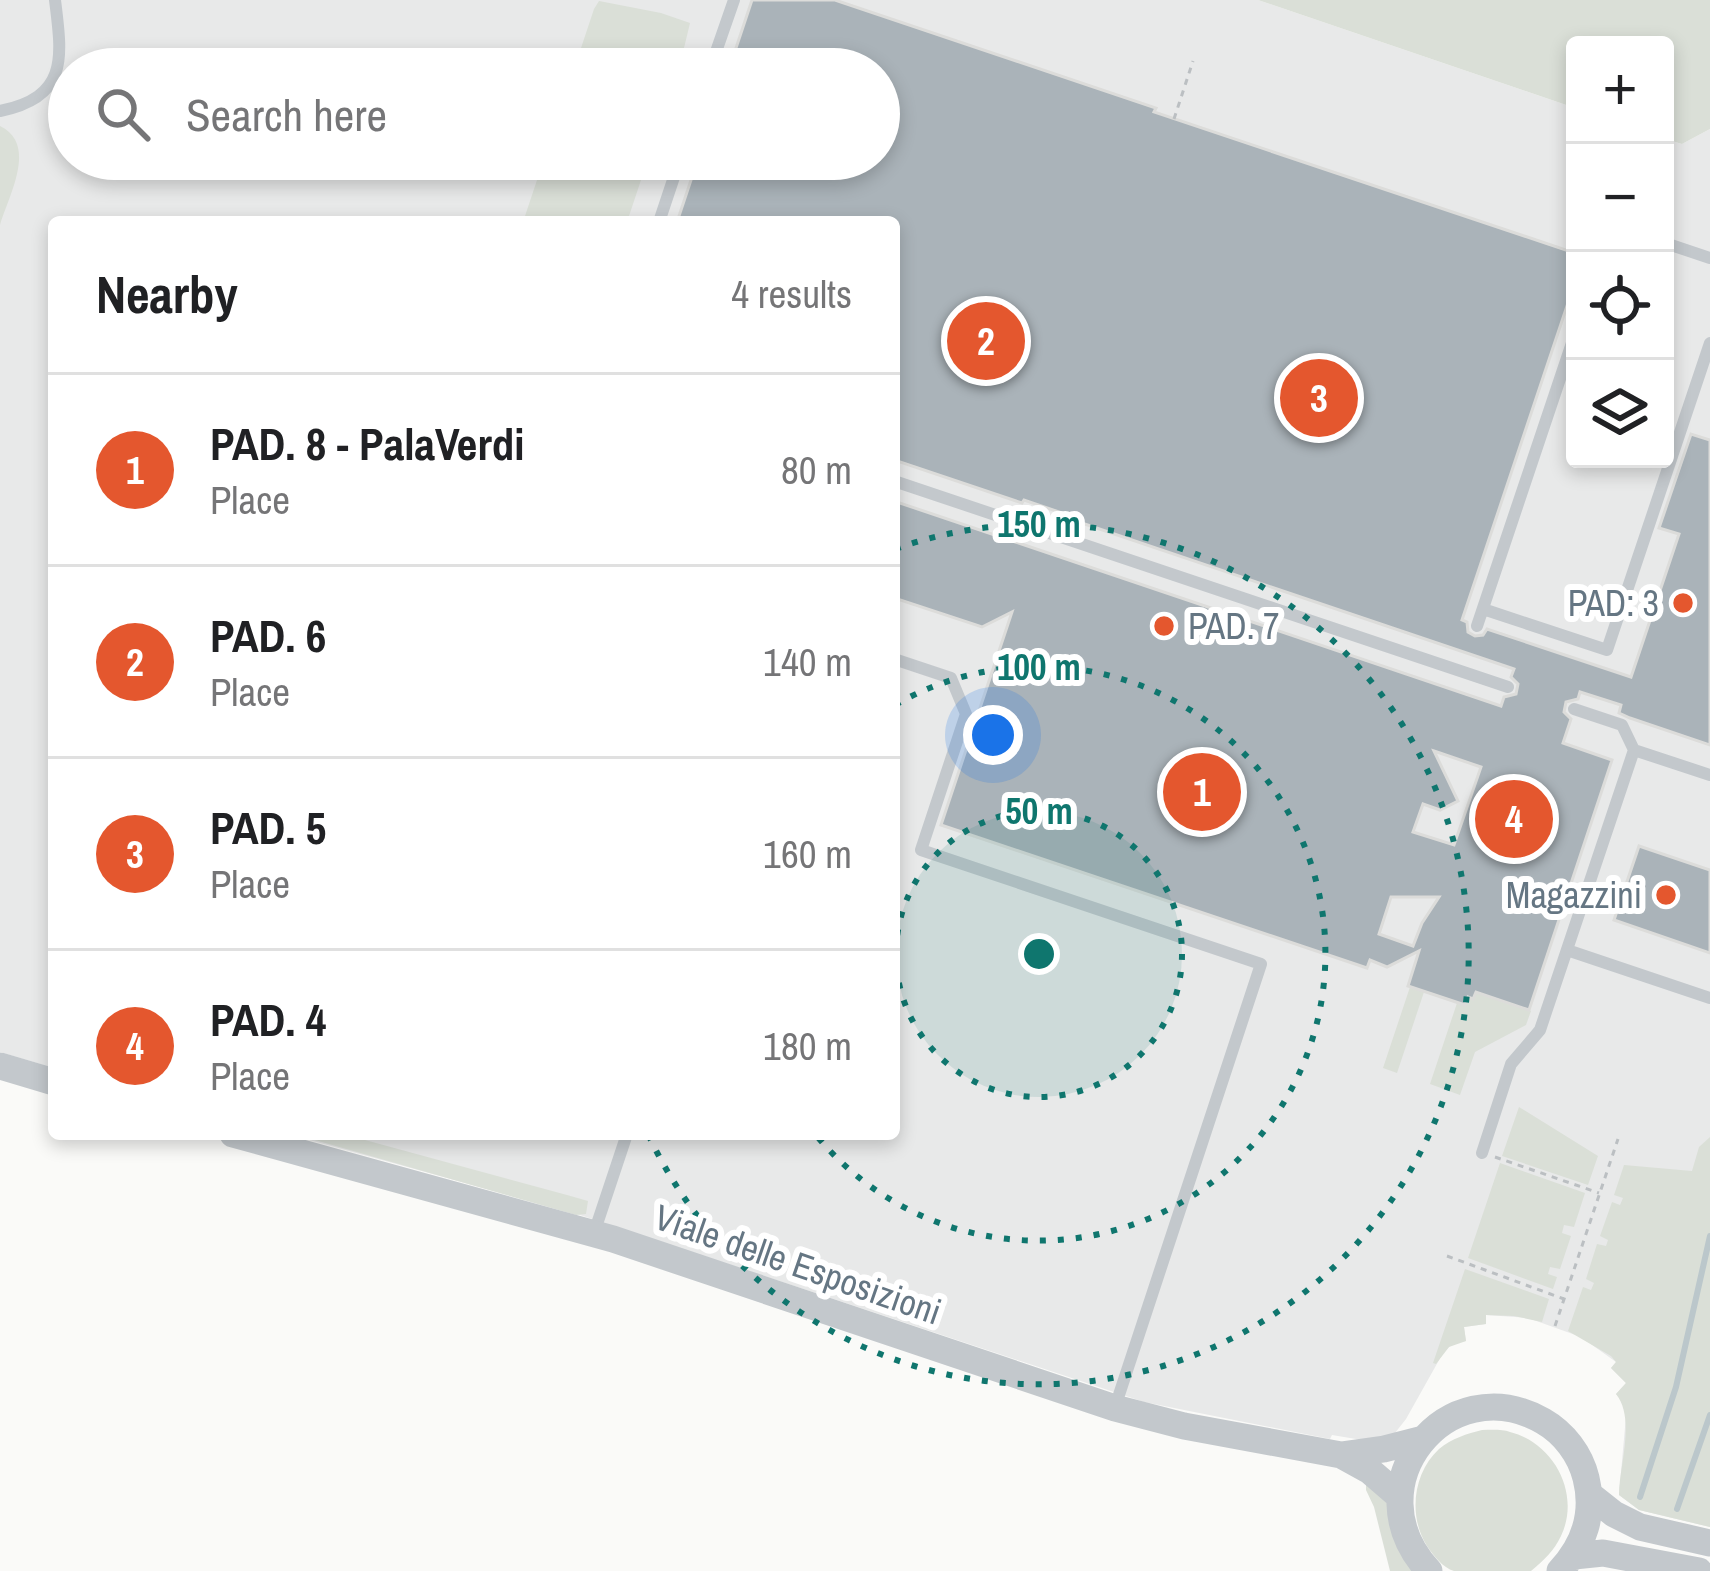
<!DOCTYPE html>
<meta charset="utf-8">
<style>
:root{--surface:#fff;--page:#f2f2f2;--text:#202124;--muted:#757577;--line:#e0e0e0;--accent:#e4572e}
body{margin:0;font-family:"Archivo Narrow",sans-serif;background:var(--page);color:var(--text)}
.controls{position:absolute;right:36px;top:36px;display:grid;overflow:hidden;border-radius:12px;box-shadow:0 6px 18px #0003}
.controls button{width:108px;height:108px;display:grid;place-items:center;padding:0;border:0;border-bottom:3px solid var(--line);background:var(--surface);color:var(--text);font:60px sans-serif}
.you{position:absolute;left:993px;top:735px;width:42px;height:42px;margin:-30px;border:9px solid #fff;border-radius:50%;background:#1a73e8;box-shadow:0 0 0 18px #1a73e833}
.badge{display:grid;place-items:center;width:78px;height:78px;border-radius:50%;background:var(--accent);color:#fff;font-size:39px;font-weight:700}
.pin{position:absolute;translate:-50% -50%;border:6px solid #fff;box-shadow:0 3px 12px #0006}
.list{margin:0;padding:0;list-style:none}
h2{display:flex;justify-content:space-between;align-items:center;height:156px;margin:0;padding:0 48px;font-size:51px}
h2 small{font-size:39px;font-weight:400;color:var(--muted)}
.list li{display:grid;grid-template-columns:78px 1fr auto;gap:36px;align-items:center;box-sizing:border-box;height:192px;padding:0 48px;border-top:3px solid var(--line)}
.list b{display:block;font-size:45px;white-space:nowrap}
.list p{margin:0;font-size:39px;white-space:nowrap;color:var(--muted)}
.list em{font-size:39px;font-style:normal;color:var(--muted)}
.icon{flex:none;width:66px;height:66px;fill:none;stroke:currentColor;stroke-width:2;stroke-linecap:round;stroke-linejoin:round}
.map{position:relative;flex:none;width:1710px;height:1571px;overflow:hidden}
.search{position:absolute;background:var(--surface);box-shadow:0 6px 18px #0003;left:48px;top:48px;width:852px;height:132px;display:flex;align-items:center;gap:30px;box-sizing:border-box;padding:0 42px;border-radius:66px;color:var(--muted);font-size:45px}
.panel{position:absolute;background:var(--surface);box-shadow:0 6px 18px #0003;left:48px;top:216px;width:852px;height:924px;border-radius:12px}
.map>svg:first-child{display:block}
.built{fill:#e8e9e9;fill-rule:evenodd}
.green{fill:#dadfd7}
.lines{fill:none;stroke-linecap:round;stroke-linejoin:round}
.stream{stroke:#bbc7cb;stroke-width:6}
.building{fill:#aab3b9;stroke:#dcdcda;stroke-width:3;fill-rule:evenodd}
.path{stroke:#bbbfc2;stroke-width:3;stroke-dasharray:6 6;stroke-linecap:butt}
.service{stroke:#c3c8cc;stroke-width:12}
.tertiary{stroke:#c3c8cc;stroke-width:27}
.ring{fill:none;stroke:#0f766e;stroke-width:6;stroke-dasharray:6 12}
.poi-dot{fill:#e4572e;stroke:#fff;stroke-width:4.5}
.labels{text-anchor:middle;stroke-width:12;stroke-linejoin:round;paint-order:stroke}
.poi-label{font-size:36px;fill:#657683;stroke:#fff;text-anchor:end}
.street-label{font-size:36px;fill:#657683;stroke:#fff}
.centre{fill:#0f766e;stroke:#fff;stroke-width:6}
.ring-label{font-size:36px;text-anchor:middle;font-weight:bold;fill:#0f766e;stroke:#fff;stroke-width:12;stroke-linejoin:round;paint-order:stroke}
</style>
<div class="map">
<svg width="1710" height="1571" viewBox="0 0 1710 1571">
<rect width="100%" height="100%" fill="#fafaf8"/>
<path class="built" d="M 0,0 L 1258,0 L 1575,108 L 1575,459 L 1665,459 L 1665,139 L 1682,144 L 1710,129 L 1710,1527 L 1639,1510 L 1619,1495 L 1626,1416 L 1623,1403 L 1616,1394 L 1626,1383 L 1611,1368 L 1616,1362 L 1581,1337 L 1528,1318 L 1486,1315 L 1486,1324 L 1464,1327 L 1466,1341 L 1452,1344 L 1443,1353 L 1406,1419 L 1395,1433 L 1374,1442 L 1332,1435 L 1330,1439 L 1144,1402 L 580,1215 L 288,1134 L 894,1134 L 894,222 L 54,222 L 54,1068 L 0,1052 ZM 69,69 L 879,69 L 879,159 L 69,159 Z"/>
<path class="green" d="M 1258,0 L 1710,0 L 1710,129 L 1682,144 L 1665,139 L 1665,45 L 1575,45 L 1575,108 Z
M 599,1 L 661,13 L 690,23 L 679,69 L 574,69 L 594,9 Z
M 0,126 C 38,144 9,195 0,225 Z
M 544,159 L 648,159 L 627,222 L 523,222 Z
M 1413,978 L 1419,980 L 1416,989 L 1424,992 L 1397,1073 L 1383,1068 Z
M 1476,991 L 1531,1011 L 1526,1025 L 1475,1052 L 1460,1095 L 1430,1084 L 1457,1003 L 1464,1005 L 1468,997 L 1473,998 Z
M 1519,1107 L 1598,1156 L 1588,1185 L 1502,1156 Z
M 294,1134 L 343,1134 L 567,1195 L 588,1201 L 586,1214 L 576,1215 Z
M 1710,1137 L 1710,1527 L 1639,1510 L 1619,1495 C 1619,1466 1636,1419 1616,1394 L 1626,1383 L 1611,1368 L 1616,1362 L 1611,1356 L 1568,1331 L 1583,1287 L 1591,1290 L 1594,1283 L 1586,1279 L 1597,1244 L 1606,1246 L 1608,1240 L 1600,1236 L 1612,1202 L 1620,1205 L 1623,1198 L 1614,1195 L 1624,1165 L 1692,1171 L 1699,1147 Z
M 1500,1163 L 1585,1193 L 1574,1227 L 1564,1225 L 1562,1233 L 1571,1236 L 1560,1269 L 1550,1267 L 1548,1274 L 1557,1277 L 1553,1289 L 1468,1258 Z
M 1465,1269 L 1549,1299 L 1542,1322 L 1514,1316 L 1486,1315 L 1486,1324 L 1464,1327 L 1466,1341 L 1449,1347 L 1436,1364 L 1433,1363 Z
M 1482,1430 C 1491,1430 1502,1429 1510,1432 C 1554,1443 1581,1494 1561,1536 C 1554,1551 1544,1560 1531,1571 C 1512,1571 1471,1571 1454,1571 C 1443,1568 1433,1555 1427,1546 C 1408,1516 1413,1473 1439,1449 C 1452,1438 1467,1434 1482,1430 Z
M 1366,1476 L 1387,1499 L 1415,1571 L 1390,1571 L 1374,1507 L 1366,1490 Z"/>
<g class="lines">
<path class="stream" d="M 1640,1497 L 1676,1387 L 1710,1236
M 1677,1509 L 1710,1415"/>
</g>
<path class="building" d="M 752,0 L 835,0 L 1156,108 L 1154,112 L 1575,253 L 1575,282 L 1462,620 L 1467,622 L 1468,632 L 1475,636 L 1483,635 L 1487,629 L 1631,677 L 1679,534 L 1659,528 L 1691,434 L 1710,440 L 1710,745 L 1630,718 L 1619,713 L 1621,705 L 1580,692 L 1578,699 L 1566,702 L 1564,712 L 1571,719 L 1563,743 L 1612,760 L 1529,1010 L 1476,992 L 1473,999 L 1468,997 L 1465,1005 L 1408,986 L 1419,951 L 1387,967 L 1370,960 L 1367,968 L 941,825 L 1012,612 L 982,627 L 894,598 L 894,501 L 1501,706 L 1504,697 L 1516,694 L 1518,684 L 1511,677 L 1514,669 L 1061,516 L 1062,513 L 1024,500 L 1022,503 L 894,460 L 894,222 L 677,222 L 698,159 L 879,159 L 879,69 L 729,69 ZM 1434,751 L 1481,767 L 1454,845 L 1413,832 L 1423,804 L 1440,810 L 1458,801 ZM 1391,897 L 1439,897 L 1422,923 L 1413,946 L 1379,934 Z
M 1639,846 L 1710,870 L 1710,953 L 1614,920 Z"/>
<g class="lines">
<path class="path" d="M 1174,119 L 1193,61
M 1495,1157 L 1599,1193
M 1447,1256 L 1564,1299
M 1555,1326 L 1618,1139"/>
<path class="service" d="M 710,69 L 734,0
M 0,111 C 69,97 62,57 55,0
M 659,222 L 680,159
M 1665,243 L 1710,258
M 894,481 L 1508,687
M 1483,609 L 1607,650 L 1710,343
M 1477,626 L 1575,334
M 894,659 L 951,678 L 966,714 L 921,850 L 1261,964 L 1115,1407
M 1574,709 L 1622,725 L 1634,750 L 1710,775
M 1567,950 L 1710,998
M 1482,1153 L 1511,1064 L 1540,1030 L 1634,750
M 594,1233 L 627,1134"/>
<path class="tertiary" d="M 0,1066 L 54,1082
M 233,1134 L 613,1239 L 1115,1408 L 1184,1426 L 1341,1455 L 1370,1471 L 1399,1496
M 1341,1455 L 1384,1449 L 1423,1439
M 1590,1495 L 1614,1514 L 1640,1527 L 1710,1543
M 1574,1556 L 1603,1553 L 1699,1571
M 1429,1571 C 1350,1486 1447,1366 1543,1421 C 1564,1433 1580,1454 1586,1478 C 1595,1513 1584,1545 1560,1571"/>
</g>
<circle cx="1039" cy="954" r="143" fill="#0f766e" fill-opacity=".12"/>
<g class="ring">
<circle cx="1039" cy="954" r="143"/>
<path d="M895 705A287 287 0 1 1 816 1135"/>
<path d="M895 549A430 430 0 1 1 649 1136"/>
</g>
<g class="poi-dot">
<circle cx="1683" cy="603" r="12"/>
<circle cx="1164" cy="626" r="12"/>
<circle cx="1666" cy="895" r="12"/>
</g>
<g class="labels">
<g class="poi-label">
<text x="1659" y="616">PAD: 3</text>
<text x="1188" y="639" text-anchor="start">PAD. 7</text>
<text x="1642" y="908">Magazzini</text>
</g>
<g class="street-label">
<text transform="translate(798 1264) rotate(19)" y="13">Viale delle Esposizioni</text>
</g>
</g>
<circle cx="1039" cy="954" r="18" class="centre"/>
<g class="ring-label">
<text x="1039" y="537">150 m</text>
<text x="1039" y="680">100 m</text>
<text x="1039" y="824">50 m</text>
</g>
</svg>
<div class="controls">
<button>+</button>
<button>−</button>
<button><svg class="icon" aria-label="locate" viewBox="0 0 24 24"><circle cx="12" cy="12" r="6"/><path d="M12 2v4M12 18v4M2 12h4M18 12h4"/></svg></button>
<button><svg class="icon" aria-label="layers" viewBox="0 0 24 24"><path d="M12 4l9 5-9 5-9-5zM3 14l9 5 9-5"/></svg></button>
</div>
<div class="you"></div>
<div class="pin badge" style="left:1202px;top:792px">1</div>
<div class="pin badge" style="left:986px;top:341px">2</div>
<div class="pin badge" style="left:1319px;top:398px">3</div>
<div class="pin badge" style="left:1514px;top:819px">4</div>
<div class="search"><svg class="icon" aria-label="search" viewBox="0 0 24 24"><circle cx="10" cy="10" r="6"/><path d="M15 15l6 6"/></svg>Search here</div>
<section class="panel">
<h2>Nearby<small>4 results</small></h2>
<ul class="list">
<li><span class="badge">1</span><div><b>PAD. 8 - PalaVerdi</b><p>Place</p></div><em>80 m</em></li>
<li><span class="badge">2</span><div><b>PAD. 6</b><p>Place</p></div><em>140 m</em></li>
<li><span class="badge">3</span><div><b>PAD. 5</b><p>Place</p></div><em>160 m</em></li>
<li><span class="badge">4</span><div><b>PAD. 4</b><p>Place</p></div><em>180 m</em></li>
</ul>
</section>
</div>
